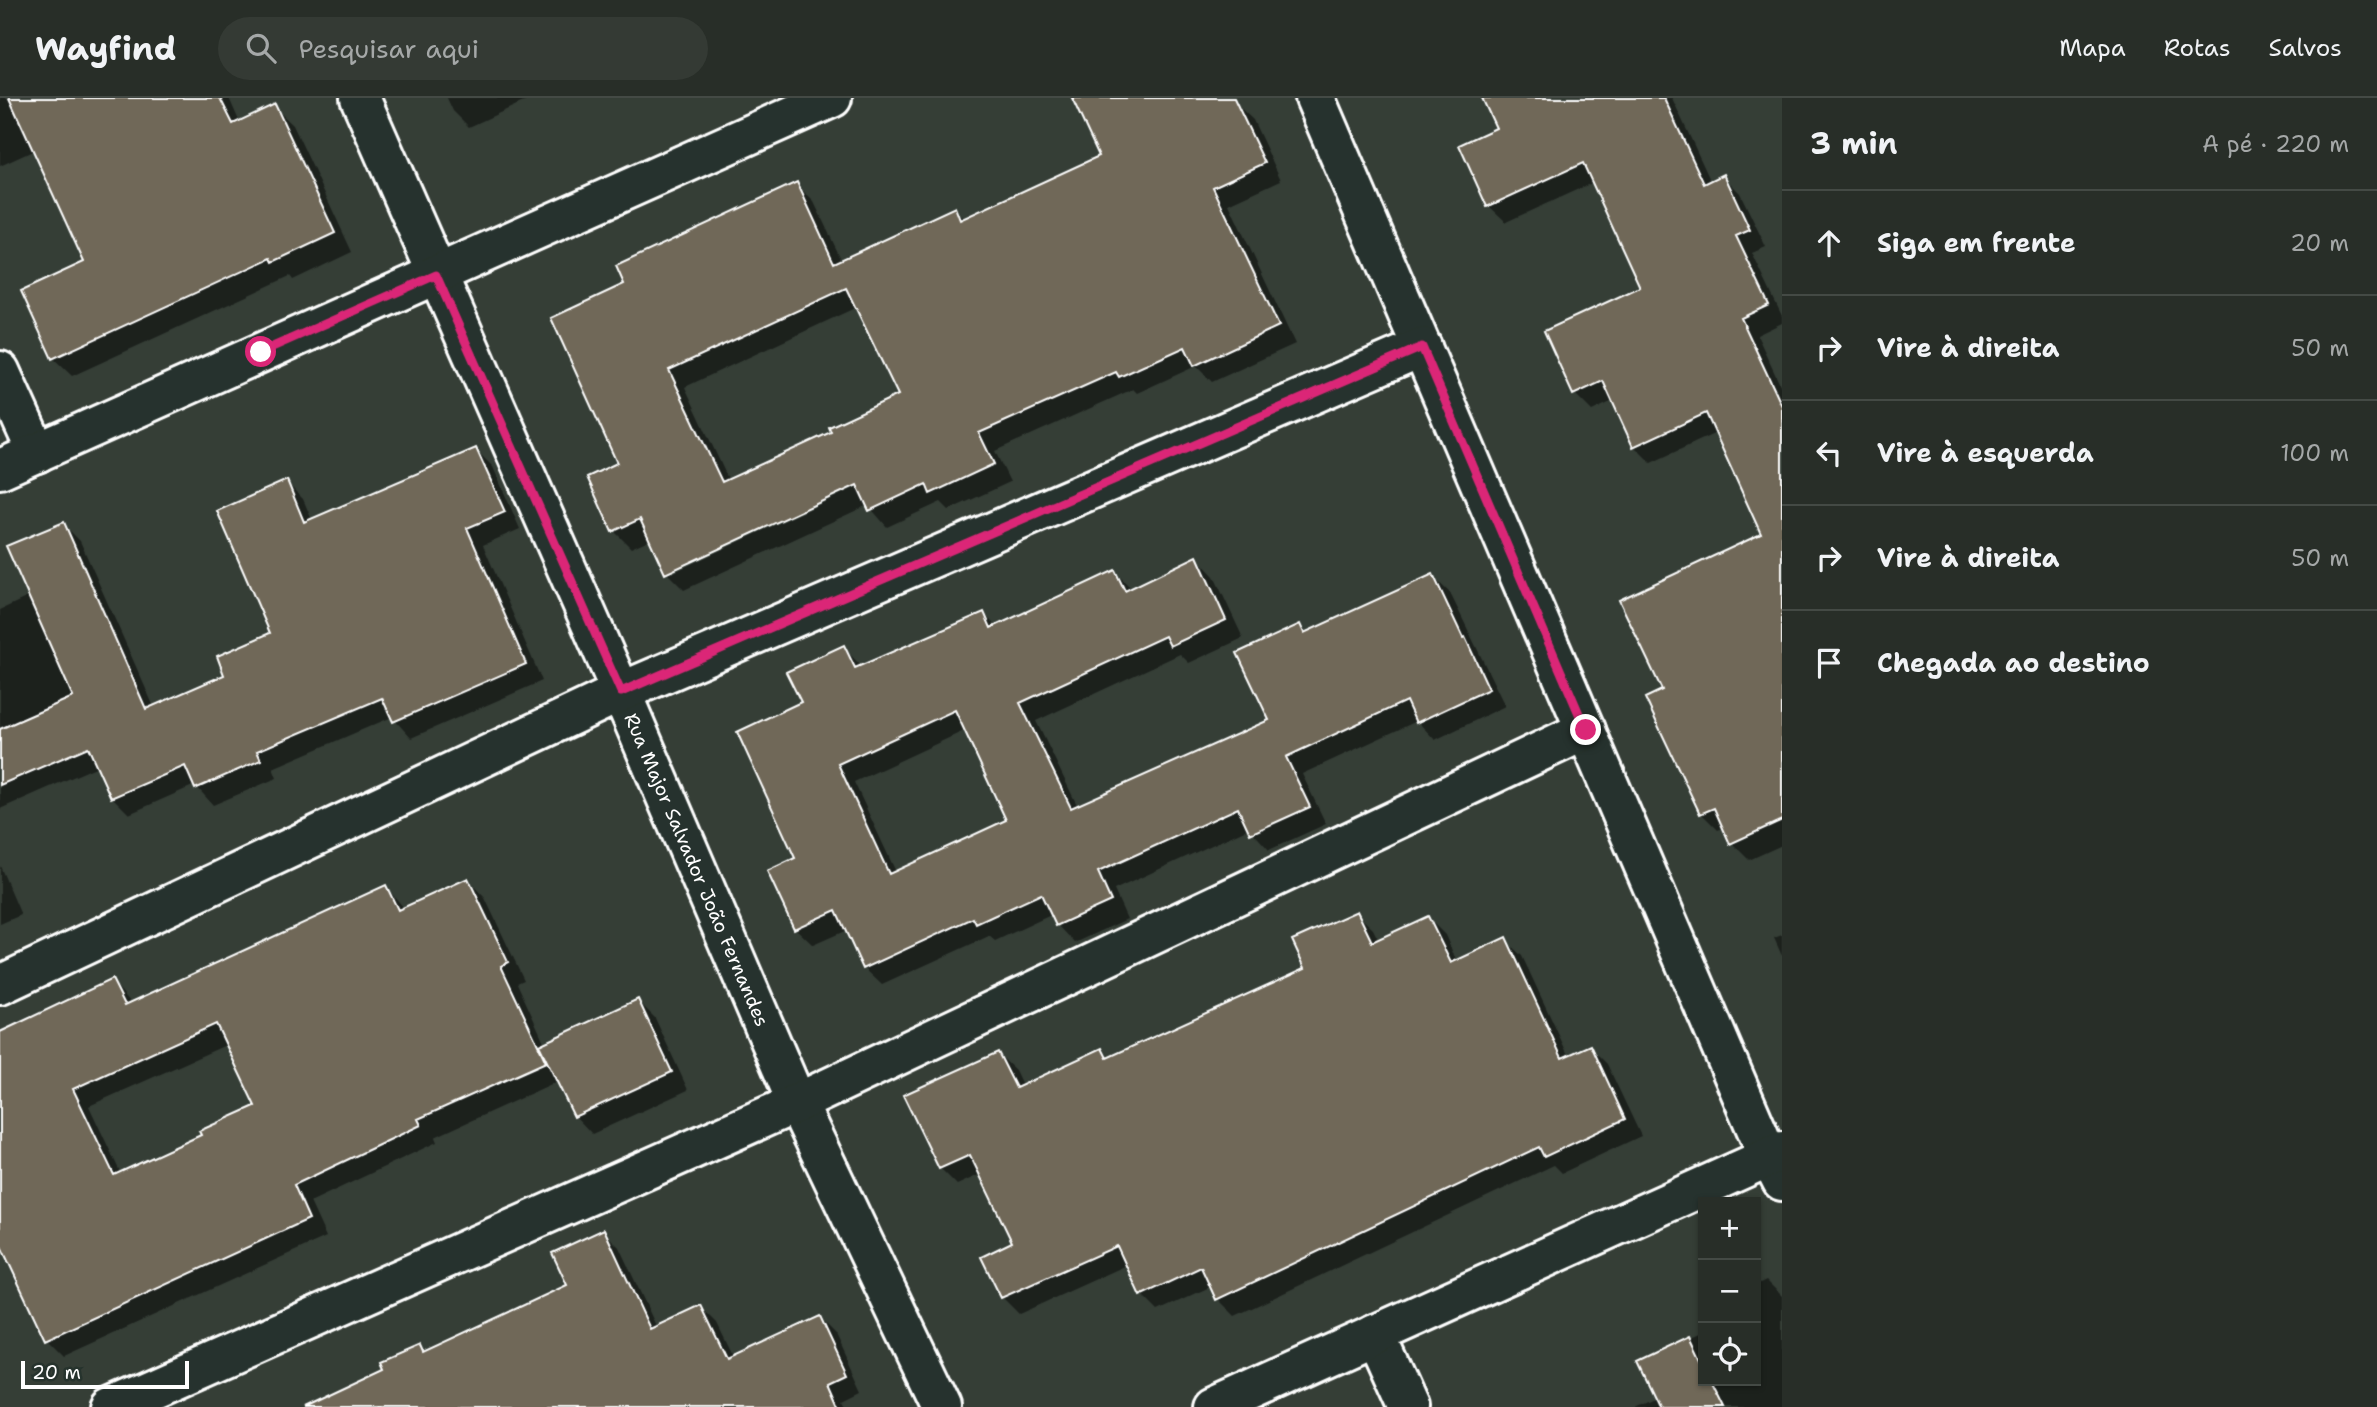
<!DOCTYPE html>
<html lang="pt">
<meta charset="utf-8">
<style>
:root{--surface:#282e28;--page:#343a34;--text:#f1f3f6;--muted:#a5a8a8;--line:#444a45}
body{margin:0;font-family:"Shantell Sans",sans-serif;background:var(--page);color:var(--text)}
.controls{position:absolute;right:21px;bottom:21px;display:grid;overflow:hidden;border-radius:0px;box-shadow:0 2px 5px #0004}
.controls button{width:63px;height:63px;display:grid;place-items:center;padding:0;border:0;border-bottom:2px solid var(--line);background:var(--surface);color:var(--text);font:35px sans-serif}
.scale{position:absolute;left:21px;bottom:18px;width:168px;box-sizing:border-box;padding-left:7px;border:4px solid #fff;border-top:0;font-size:19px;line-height:24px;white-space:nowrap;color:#fff;-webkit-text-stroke:5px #26332d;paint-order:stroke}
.stop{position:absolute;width:21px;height:21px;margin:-16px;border:5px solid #db2777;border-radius:50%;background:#fff}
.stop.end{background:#db2777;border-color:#fff;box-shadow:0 2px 7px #0008}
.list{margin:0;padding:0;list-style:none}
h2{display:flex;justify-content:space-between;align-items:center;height:91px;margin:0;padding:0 28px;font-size:30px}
h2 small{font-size:23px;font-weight:400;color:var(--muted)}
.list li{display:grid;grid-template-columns:46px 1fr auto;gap:21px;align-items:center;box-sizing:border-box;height:105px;padding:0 28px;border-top:2px solid var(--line)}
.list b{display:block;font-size:26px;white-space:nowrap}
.list em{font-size:23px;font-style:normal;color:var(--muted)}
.icon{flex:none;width:38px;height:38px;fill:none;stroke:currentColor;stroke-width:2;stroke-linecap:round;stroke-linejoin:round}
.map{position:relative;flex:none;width:1782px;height:1309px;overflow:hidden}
header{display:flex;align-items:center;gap:42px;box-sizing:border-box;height:98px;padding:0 35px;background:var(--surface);border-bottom:2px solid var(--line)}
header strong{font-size:33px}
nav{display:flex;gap:38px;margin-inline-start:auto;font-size:24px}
.search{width:490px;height:63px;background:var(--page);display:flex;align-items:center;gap:18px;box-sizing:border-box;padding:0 24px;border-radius:38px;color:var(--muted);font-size:26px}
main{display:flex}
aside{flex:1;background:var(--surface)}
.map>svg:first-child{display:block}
.shadow{fill:#0007;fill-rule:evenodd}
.building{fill:#706858;stroke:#fff;stroke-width:2;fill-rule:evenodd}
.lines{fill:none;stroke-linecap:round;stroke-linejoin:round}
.minor-casing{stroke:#fff;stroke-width:44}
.minor{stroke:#26332d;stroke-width:38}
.route{stroke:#db2777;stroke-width:9}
.labels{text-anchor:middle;stroke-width:6;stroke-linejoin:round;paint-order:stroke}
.street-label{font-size:19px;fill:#fff;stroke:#26332d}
</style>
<header>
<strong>Wayfind</strong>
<div class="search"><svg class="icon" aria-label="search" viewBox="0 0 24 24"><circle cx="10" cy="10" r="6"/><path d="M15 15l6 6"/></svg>Pesquisar aqui</div>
<nav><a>Mapa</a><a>Rotas</a><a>Salvos</a></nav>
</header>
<main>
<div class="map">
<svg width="1782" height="1309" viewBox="0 0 1782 1309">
<rect width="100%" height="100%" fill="#353e36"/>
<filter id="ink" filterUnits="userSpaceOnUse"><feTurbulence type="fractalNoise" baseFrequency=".0143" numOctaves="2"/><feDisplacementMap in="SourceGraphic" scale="14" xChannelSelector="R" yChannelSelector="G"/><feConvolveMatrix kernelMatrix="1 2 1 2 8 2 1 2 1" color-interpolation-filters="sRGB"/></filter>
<g filter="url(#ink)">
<path class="shadow" d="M 0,0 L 229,0 L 240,25 L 274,9 L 293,27 L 352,154 L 293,182 L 290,178 L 72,278 L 53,260 L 86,164 L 35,52 L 0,68 Z
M 447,0 L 532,0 L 469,29 L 453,13 Z
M 1074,0 L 1215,0 L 1235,5 L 1253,22 L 1281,82 L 1229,106 L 1295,246 L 1212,284 L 1196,268 L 1137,295 L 1133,291 L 995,353 L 1010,384 L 949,412 L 941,404 L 887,429 L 868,407 L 684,492 L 667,475 L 651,441 L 631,450 L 614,433 L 620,366 L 626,186 L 797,87 L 814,104 L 842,163 L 954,112 L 965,122 L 1101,59 ZM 857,209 L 900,298 L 834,335 L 729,383 L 685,289 ZM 864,382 L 865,385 L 672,475 L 672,471 Z
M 1484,0 L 1672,0 L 1711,84 L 1723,78 L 1740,95 L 1766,149 L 1752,155 L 1782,218 L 1782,225 L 1757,237 L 1782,291 L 1782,747 L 1749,762 L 1732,745 L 1725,729 L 1718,732 L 1701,715 L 1665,593 L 1764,437 L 1716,335 L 1651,365 L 1634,348 L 1613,303 L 1592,313 L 1575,296 L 1643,190 L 1594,84 L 1506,124 L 1489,108 L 1498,31 Z
M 476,352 L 493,369 L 520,431 L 483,447 L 542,583 L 411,640 L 392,619 L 273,670 L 277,680 L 213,707 L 195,687 L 129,716 L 112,699 L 98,668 L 0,711 L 0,512 L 30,498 L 63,426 L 80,443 L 154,609 L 227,578 L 273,536 L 286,384 L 303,401 L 312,422 Z
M 1197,460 L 1214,478 L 1243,540 L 1189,565 L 1180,556 L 1036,623 L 1078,709 L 1271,622 L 1299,528 L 1307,535 L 1432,478 L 1450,495 L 1505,608 L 1435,642 L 1417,623 L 1302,676 L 1326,726 L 1269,752 L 1249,730 L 1114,792 L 1127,821 L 1075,845 L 1058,827 L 1053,816 L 995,843 L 989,838 L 882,887 L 864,870 L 847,832 L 813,847 L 795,830 L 803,605 L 843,549 L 862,569 L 984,516 L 997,529 L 1115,474 L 1132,491 ZM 966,632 L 1008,723 L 896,774 L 854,684 Z
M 0,768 L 21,817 L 0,826 Z
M 468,782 L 485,800 L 524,882 L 517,885 L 545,946 L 638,903 L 655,920 L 688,992 L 592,1036 L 575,1018 L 558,983 L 435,1039 L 437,1044 L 310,1104 L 326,1139 L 64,1258 L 47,1241 L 0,1142 L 0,936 L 112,883 L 132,906 L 386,789 L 405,811 ZM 228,946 L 257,1009 L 203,1038 L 121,1076 L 89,1008 Z
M 1356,815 L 1373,831 L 1379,843 L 1428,820 L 1445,837 L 1457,864 L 1505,842 L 1522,858 L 1569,959 L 1590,949 L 1607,966 L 1641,1038 L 1562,1075 L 1554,1067 L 1235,1218 L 1218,1201 L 1212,1188 L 1158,1213 L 1141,1196 L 1127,1167 L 1019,1216 L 1002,1199 L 1014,1145 L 981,1076 L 957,1087 L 940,1070 L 998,956 L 1015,972 L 1023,989 L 1102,952 L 1110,961 L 1307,871 Z
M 1782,837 L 1782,858 L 1774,840 Z
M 603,1133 L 619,1149 L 657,1230 L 701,1209 L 717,1225 L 734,1260 L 820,1220 L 836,1236 L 862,1292 L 844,1301 L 848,1309 L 307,1309 L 386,1272 L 419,1249 L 425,1255 L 569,1188 Z
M 1766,1182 L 1782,1198 L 1782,1309 L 1635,1309 L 1656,1299 L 1639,1264 L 1703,1234 L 1703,1283 L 1756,1283 L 1756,1187 Z"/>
<path class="building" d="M 9,0 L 220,0 L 233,26 L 275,6 L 335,135 L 273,164 L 271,160 L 52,261 L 21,193 L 84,164 Z
M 1072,0 L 1234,0 L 1265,65 L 1213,89 L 1279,228 L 1194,268 L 1185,249 L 1119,279 L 1116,274 L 979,335 L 994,366 L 930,396 L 926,386 L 869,413 L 857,387 L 665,476 L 640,421 L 612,434 L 587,379 L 617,365 L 551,220 L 624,186 L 616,168 L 797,84 L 834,165 L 955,109 L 960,122 L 1099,58 ZM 846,190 L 898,297 L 829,329 L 831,334 L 722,384 L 669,272 Z
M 1482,0 L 1664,0 L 1704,86 L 1724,76 L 1750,132 L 1736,138 L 1769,207 L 1741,220 L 1782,308 L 1782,722 L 1730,746 L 1714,710 L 1700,716 L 1645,600 L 1662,592 L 1619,502 L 1761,436 L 1706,315 L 1633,349 L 1603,283 L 1573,297 L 1544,233 L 1640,189 L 1583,65 L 1487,109 L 1459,47 L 1496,30 Z
M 476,350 L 505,414 L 467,430 L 526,566 L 393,624 L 382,600 L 257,653 L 261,662 L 195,691 L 185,668 L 111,700 L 88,649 L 0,687 L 0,631 L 73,599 L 6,448 L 64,424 L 146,611 L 224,577 L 217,558 L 270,535 L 217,413 L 287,382 L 304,424 Z
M 1197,458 L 1226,522 L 1170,548 L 1165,538 L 1020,605 L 1071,710 L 1269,622 L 1237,555 L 1300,526 L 1304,535 L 1433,476 L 1463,540 L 1465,539 L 1489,591 L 1416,625 L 1406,603 L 1286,659 L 1310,709 L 1250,736 L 1238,710 L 1098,774 L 1111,803 L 1056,828 L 1041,796 L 976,826 L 973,820 L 863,871 L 836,812 L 794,831 L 767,773 L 795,760 L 737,634 L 801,604 L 786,574 L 844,547 L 855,570 L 984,514 L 991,530 L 1115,472 L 1125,493 ZM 955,612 L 1006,722 L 889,776 L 838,666 Z
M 468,780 L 508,864 L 501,868 L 546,964 L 418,1021 L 421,1027 L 294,1087 L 309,1121 L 45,1242 L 0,1146 L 0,934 L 112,881 L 125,907 L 386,787 L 398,812 ZM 216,926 L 255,1008 L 199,1033 L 201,1037 L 114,1077 L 73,991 Z
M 1357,813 L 1372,844 L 1428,818 L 1451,865 L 1506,839 L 1562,960 L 1591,947 L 1625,1021 L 1544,1059 L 1539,1049 L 1216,1202 L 1201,1169 L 1140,1198 L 1117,1148 L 1001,1200 L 981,1159 L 1012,1144 L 970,1057 L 939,1071 L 903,997 L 998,954 L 1016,990 L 1102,950 L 1107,960 L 1305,870 L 1292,842 Z
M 638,901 L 672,974 L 574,1019 L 539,947 Z
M 604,1131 L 650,1231 L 701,1207 L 727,1261 L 820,1218 L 847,1276 L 830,1284 L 841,1309 L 303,1309 L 384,1271 L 381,1264 L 420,1247 L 423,1254 L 567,1187 L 552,1155 Z
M 1690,1238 L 1703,1265 L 1703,1283 L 1712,1283 L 1725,1309 L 1659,1309 L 1637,1263 Z"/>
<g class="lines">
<g class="minor-casing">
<g id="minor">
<path id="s1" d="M 360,0 L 621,594 L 797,1005 L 942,1309"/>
<path d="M 1315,0 L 1762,1044 L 1782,1083"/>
<path d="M 0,273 L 37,355"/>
<path d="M 0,371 L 832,0"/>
<path d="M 0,887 L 621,594 L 1422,249"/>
<path d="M 1375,1236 L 1408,1309"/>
<path d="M 111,1309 L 797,1005 L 1586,632"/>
<path d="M 1214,1309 L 1782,1053"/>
</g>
</g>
<use href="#minor" class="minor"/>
</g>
</g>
<g class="lines" filter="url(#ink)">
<path class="route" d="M 261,254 L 436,177 L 621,594 L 1422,249 L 1586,632"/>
</g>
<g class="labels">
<g class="street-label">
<text dy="7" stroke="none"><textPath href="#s1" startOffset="842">Rua Major Salvador João Fernandes</textPath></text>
</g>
</g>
</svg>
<div class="controls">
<button>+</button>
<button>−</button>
<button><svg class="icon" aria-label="locate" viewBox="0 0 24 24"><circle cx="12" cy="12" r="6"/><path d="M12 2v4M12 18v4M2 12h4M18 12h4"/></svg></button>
</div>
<div class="scale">20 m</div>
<div class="stop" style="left:261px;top:254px"></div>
<div class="stop end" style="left:1586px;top:632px"></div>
</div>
<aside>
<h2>3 min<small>A pé · 220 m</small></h2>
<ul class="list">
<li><svg class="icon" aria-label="ahead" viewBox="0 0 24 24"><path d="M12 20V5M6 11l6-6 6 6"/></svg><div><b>Siga em frente</b></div><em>20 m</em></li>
<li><svg class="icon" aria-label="right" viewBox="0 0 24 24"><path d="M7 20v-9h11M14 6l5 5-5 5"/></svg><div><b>Vire à direita</b></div><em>50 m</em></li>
<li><svg class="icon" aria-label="left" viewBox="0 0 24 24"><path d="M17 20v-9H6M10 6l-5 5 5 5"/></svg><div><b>Vire à esquerda</b></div><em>100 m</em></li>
<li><svg class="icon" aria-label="right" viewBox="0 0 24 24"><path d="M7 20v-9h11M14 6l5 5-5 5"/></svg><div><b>Vire à direita</b></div><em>50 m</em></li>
<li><svg class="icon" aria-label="arrive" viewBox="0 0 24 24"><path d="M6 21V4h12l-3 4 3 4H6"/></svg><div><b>Chegada ao destino</b></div></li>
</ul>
</aside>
</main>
